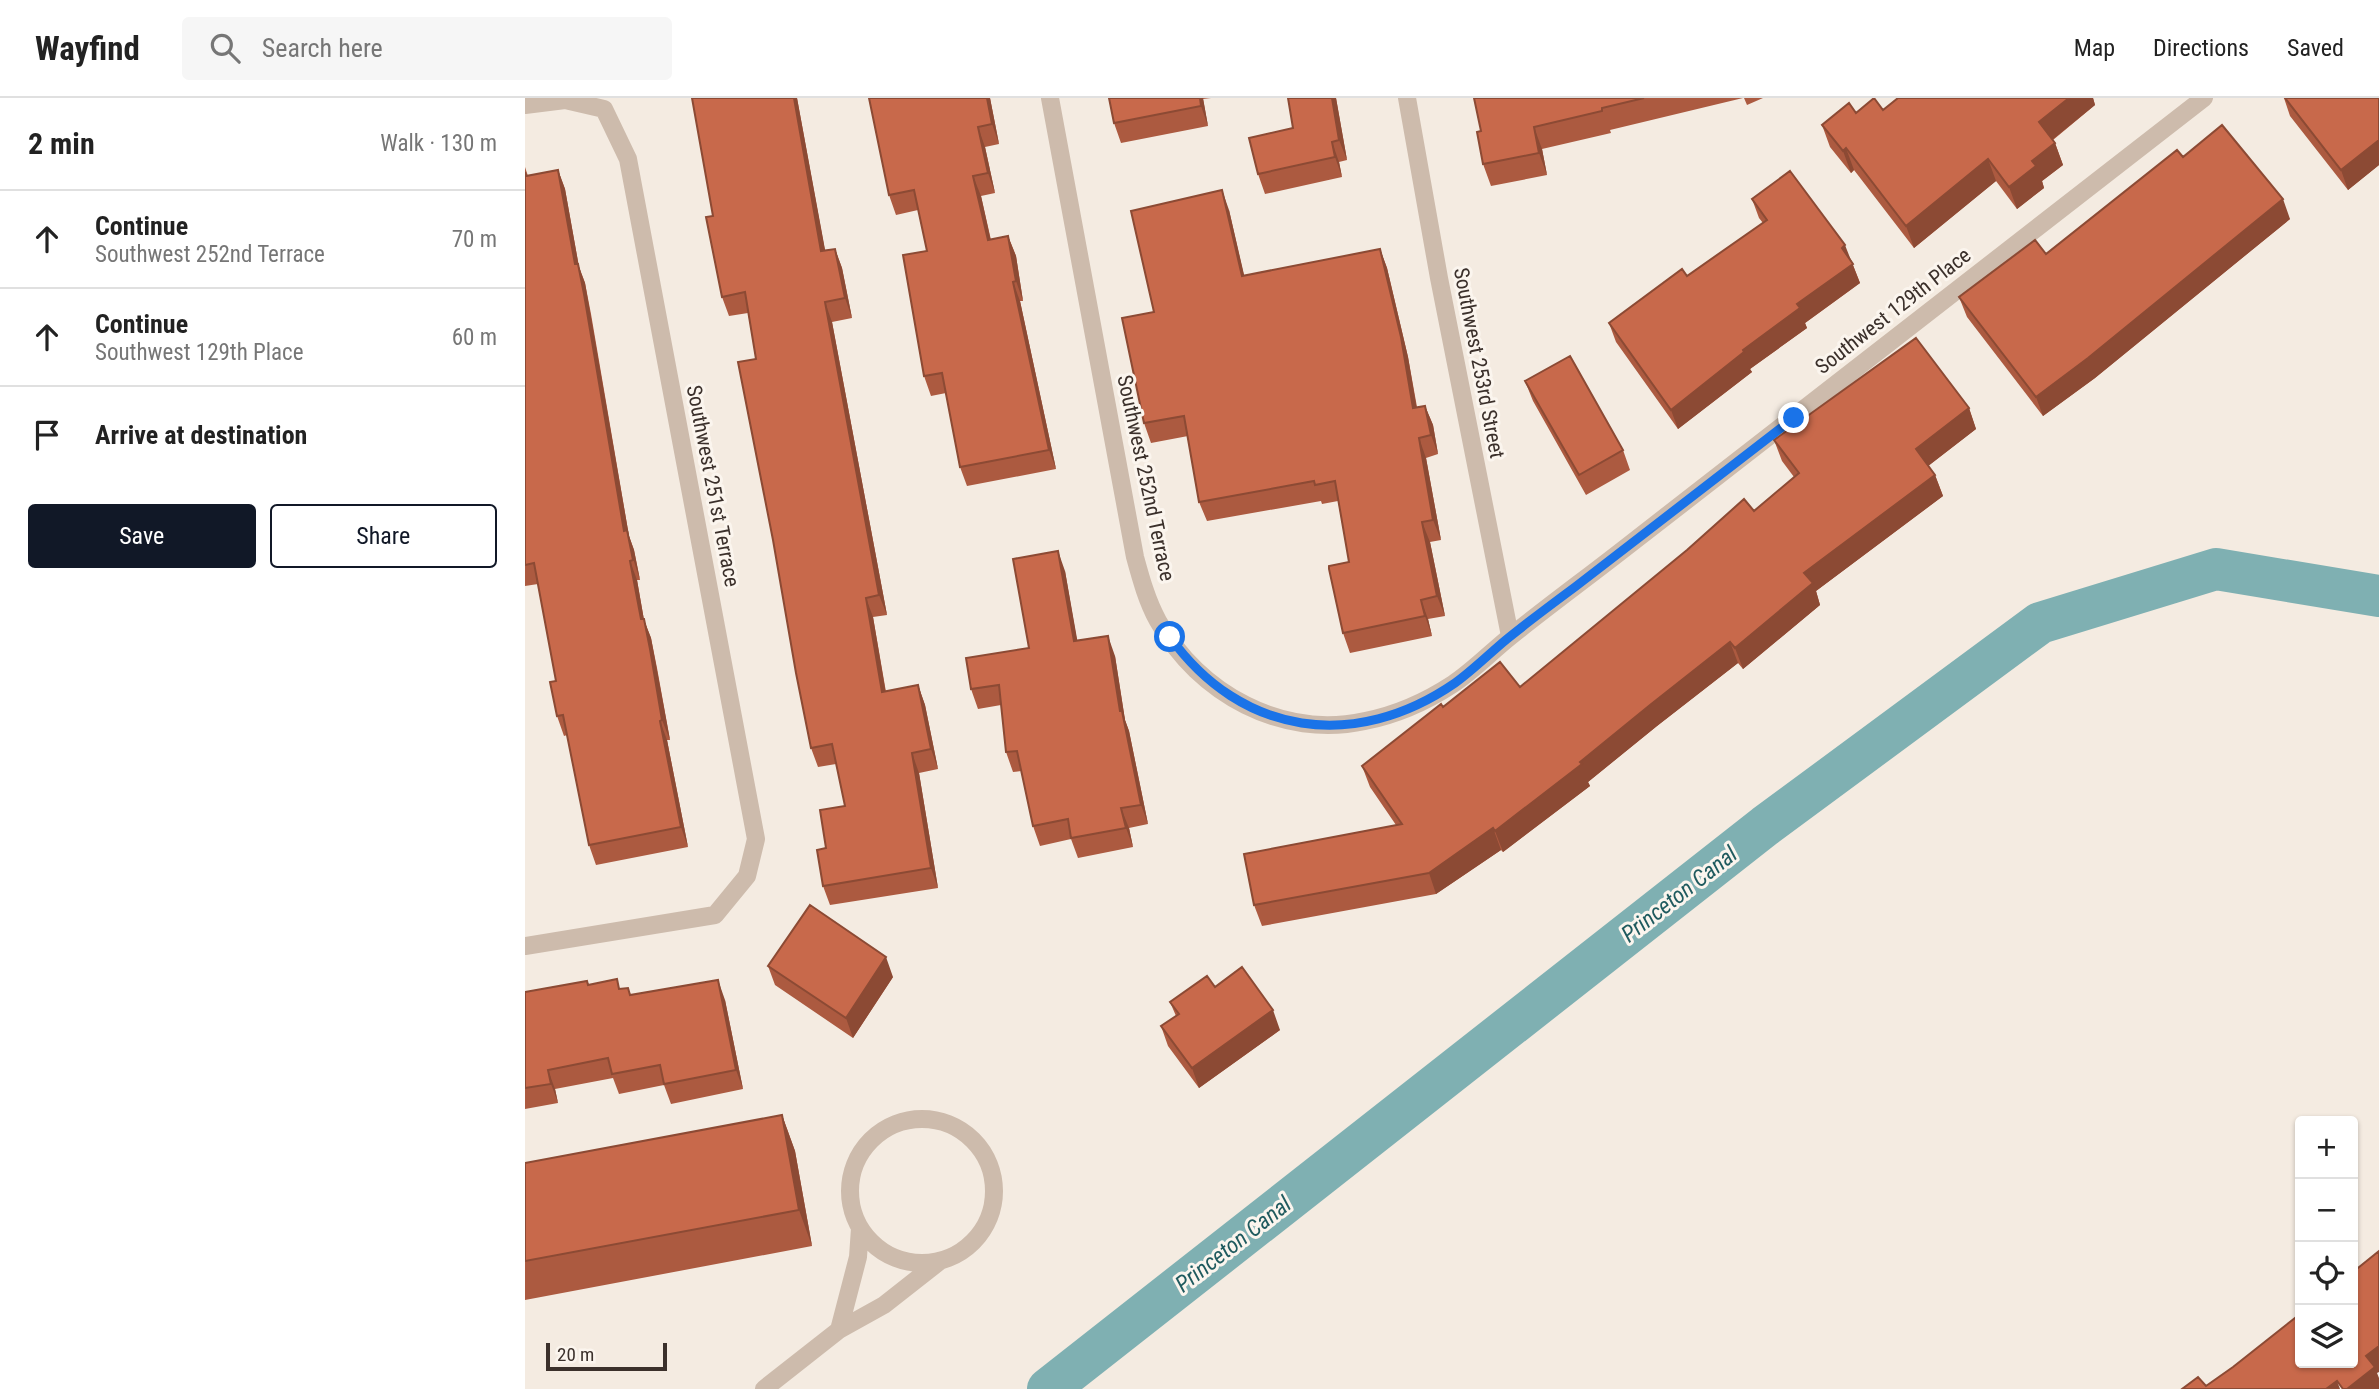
<!DOCTYPE html>
<meta charset="utf-8">
<style>
:root{--surface:#fff;--page:#f6f6f6;--text:#222;--muted:#767676;--line:#e0e0e0;--accent:#111827}
body{margin:0;font-family:"Roboto Condensed",sans-serif;background:var(--page);color:var(--text)}
.controls{position:absolute;right:21px;bottom:21px;display:grid;overflow:hidden;border-radius:7px;box-shadow:0 2px 5px #0004}
.controls button{width:63px;height:63px;display:grid;place-items:center;padding:0;border:0;border-bottom:2px solid var(--line);background:var(--surface);color:var(--text);font:35px sans-serif}
.scale{position:absolute;left:21px;bottom:18px;width:121px;box-sizing:border-box;padding-left:7px;border:4px solid #3b302b;border-top:0;font-size:19px;line-height:24px;white-space:nowrap;color:#3b302b;-webkit-text-stroke:5px #fbf5ee;paint-order:stroke}
.stop{position:absolute;width:21px;height:21px;margin:-16px;border:5px solid #1a73e8;border-radius:50%;background:#fff}
.stop.end{background:#1a73e8;border-color:#fff;box-shadow:0 2px 7px #0008}
.list{margin:0;padding:0;list-style:none}
h2{display:flex;justify-content:space-between;align-items:center;height:91px;margin:0;padding:0 28px;font-size:30px}
h2 small{font-size:23px;font-weight:400;color:var(--muted)}
.list li{display:grid;grid-template-columns:46px 1fr auto;gap:21px;align-items:center;box-sizing:border-box;height:98px;padding:0 28px;border-top:2px solid var(--line)}
.list b{display:block;font-size:26px;white-space:nowrap}
.list p{margin:0;font-size:23px;white-space:nowrap;color:var(--muted)}
.list em{font-size:23px;font-style:normal;color:var(--muted)}
.actions{display:flex;gap:14px;padding:21px 28px}
.actions a{flex:1;padding:16px 0;border:2px solid var(--accent);border-radius:7px;text-align:center;font-size:24px;color:var(--accent)}
.actions .main{background:var(--accent);color:#fff}
.icon{flex:none;width:38px;height:38px;fill:none;stroke:currentColor;stroke-width:2;stroke-linecap:round;stroke-linejoin:round}
.map{position:relative;flex:none;width:1854px;height:1291px;overflow:hidden}
header{display:flex;align-items:center;gap:42px;box-sizing:border-box;height:98px;padding:0 35px;background:var(--surface);border-bottom:2px solid var(--line)}
header strong{font-size:33px}
nav{display:flex;gap:38px;margin-inline-start:auto;font-size:24px}
.search{width:490px;height:63px;background:var(--page);display:flex;align-items:center;gap:18px;box-sizing:border-box;padding:0 24px;border-radius:7px;color:var(--muted);font-size:26px}
main{display:flex}
aside{flex:1;background:var(--surface)}
.map>svg:first-child{display:block}
.lines{fill:none;stroke-linecap:round;stroke-linejoin:round}
.canal{stroke:#7fb0b2;stroke-width:42}
.minor{stroke:#cdbbac;stroke-width:18}
.wall{fill:#ac5a40}
.shaded-wall{fill:#8c4a34}
.building{fill:#c8694b;stroke:#8c4a34;stroke-width:2}
.route{stroke:#1a73e8;stroke-width:9}
.labels{text-anchor:middle;stroke-width:6;stroke-linejoin:round;paint-order:stroke}
.street-label{font-size:21px;fill:#3b302b;stroke:#fbf5ee}
.water-label{font-size:23px;font-style:italic;fill:#1f5a5e;stroke:#fbf5ee}
</style>
<header>
<strong>Wayfind</strong>
<div class="search"><svg class="icon" aria-label="search" viewBox="0 0 24 24"><circle cx="10" cy="10" r="6"/><path d="M15 15l6 6"/></svg>Search here</div>
<nav><a>Map</a><a>Directions</a><a>Saved</a></nav>
</header>
<main>
<aside>
<h2>2 min<small>Walk · 130 m</small></h2>
<ul class="list">
<li><svg class="icon" aria-label="ahead" viewBox="0 0 24 24"><path d="M12 20V5M6 11l6-6 6 6"/></svg><div><b>Continue</b><p>Southwest 252nd Terrace</p></div><em>70 m</em></li>
<li><svg class="icon" aria-label="ahead" viewBox="0 0 24 24"><path d="M12 20V5M6 11l6-6 6 6"/></svg><div><b>Continue</b><p>Southwest 129th Place</p></div><em>60 m</em></li>
<li><svg class="icon" aria-label="arrive" viewBox="0 0 24 24"><path d="M6 21V4h12l-3 4 3 4H6"/></svg><div><b>Arrive at destination</b></div></li>
</ul>
<div class="actions"><a class="main">Save</a><a>Share</a></div>
</aside>
<div class="map">
<svg width="1854" height="1291" viewBox="0 0 1854 1291">
<rect width="100%" height="100%" fill="#f4ebe1"/>
<g class="lines">
<path class="canal" d="M 523,1291 L 1240,728 L 1515,525 L 1691,471 L 1854,498"/>
<path class="minor" d="M 525,0 L 610,459 C 616,481 622,503 633,523 C 674,596 757,641 840,623 C 871,617 902,603 928,586 C 949,572 967,553 986,538 C 1022,509 1059,482 1095,454 C 1290,304 1483,151 1679,0
M 882,0 L 914,180 L 985,538
M 0,7 L 40,2 L 79,11 L 103,61 L 231,741 L 222,778 L 190,817 L 0,848
M325 1093a72 72 0 1 1 144 0a72 72 0 1 1-144 0Z
M 314,1232 L 333,1159 L 335,1130
M 239,1291 L 314,1232 L 359,1207 L 415,1163"/>
</g>
<path class="wall" d="M 167,0 L 272,0 L 300,153 L 310,151 L 317,170 L 327,220 L 307,224 L 362,517 L 348,519 L 361,594 L 393,587 L 400,607 L 413,671 L 394,675 L 413,790 L 305,807 L 298,788 L 301,750 L 320,708 L 311,666 L 293,669 L 286,650 L 231,261 L 223,215 L 204,218 L 197,199 L 188,118 Z
M 344,0 L 465,0 L 474,46 L 460,49 L 470,95 L 456,98 L 466,142 L 483,138 L 491,158 L 498,203 L 495,203 L 531,371 L 442,388 L 435,369 L 421,295 L 406,298 L 399,278 L 402,153 L 393,112 L 371,117 L 364,97 Z
M 584,0 L 686,0 L 678,1 L 683,28 L 596,45 L 589,25 Z
M 763,0 L 811,0 L 822,62 L 814,64 L 817,79 L 740,96 L 733,76 L 768,30 Z
M 949,0 L 1218,0 L 1085,32 L 1086,35 L 1017,51 L 1022,77 L 966,88 L 958,66 L 956,33 Z
M 1219,0 L 1238,0 L 1222,7 Z
M 1373,0 L 1568,0 L 1570,7 L 1528,42 L 1530,45 L 1538,67 L 1517,83 L 1519,90 L 1492,111 L 1471,83 L 1389,150 L 1329,72 L 1326,75 L 1305,49 L 1297,27 L 1331,15 L 1358,12 Z
M 1759,0 L 1854,0 L 1854,67 L 1823,92 L 1765,18 Z
M 1658,59 L 1765,121 L 1570,280 L 1518,318 L 1442,219 L 1434,199 L 1521,156 Z
M 0,69 L 3,78 L 33,72 L 40,91 L 54,169 L 60,185 L 66,216 L 104,438 L 109,452 L 115,482 L 112,482 L 119,522 L 126,540 L 132,570 L 145,642 L 142,642 L 163,749 L 71,767 L 64,747 L 42,637 L 39,638 L 32,618 L 31,583 L 13,486 L 0,488 Z
M 1227,101 L 1326,162 L 1335,185 L 1280,225 L 1282,230 L 1225,271 L 1227,274 L 1153,331 L 1091,244 L 1084,225 L 1162,178 L 1238,125 L 1234,120 Z
M 704,112 L 719,178 L 855,151 L 862,170 L 883,259 L 892,309 L 900,308 L 908,327 L 913,356 L 901,360 L 916,442 L 905,444 L 920,518 L 903,521 L 907,538 L 825,555 L 818,535 L 824,464 L 813,403 L 797,406 L 796,403 L 682,423 L 674,404 L 663,338 L 626,345 L 619,325 L 629,214 Z
M 1000,283 L 1098,352 L 1105,372 L 1061,397 L 1008,303 Z
M 1444,310 L 1451,331 L 1403,368 L 1410,377 L 1418,398 L 1291,493 L 1295,507 L 1218,571 L 1213,565 L 1132,628 L 1063,684 L 1065,688 L 978,754 L 976,752 L 911,796 L 737,828 L 729,807 L 871,727 L 845,689 L 837,668 L 918,609 L 995,589 L 1229,413 L 1269,379 L 1257,363 L 1249,342 Z
M 540,473 L 552,543 L 590,558 L 600,622 L 604,633 L 623,726 L 604,730 L 608,749 L 553,760 L 546,741 L 515,748 L 508,728 L 496,673 L 488,674 L 481,654 L 476,607 L 453,611 L 446,591 L 504,550 Z
M 243,868 L 368,879 L 328,940 L 250,887 Z
M 62,883 L 64,887 L 95,891 L 106,897 L 200,902 L 218,991 L 146,1006 L 139,987 L 94,996 L 88,980 L 30,991 L 33,1005 L 0,1011 L 0,894 Z
M 690,889 L 755,932 L 674,990 L 643,948 L 636,928 L 651,918 L 645,904 Z
M 257,1017 L 270,1053 L 287,1148 L 0,1202 L 0,1065 Z"/>
<path class="shaded-wall" d="M 269,0 L 272,0 L 304,173 L 296,153 Z
M 462,0 L 465,0 L 474,46 L 467,26 Z
M 675,0 L 678,0 L 683,28 L 676,8 Z
M 807,0 L 811,0 L 822,62 L 814,42 Z
M 1544,0 L 1568,0 L 1570,7 L 1522,46 L 1514,24 Z
M 453,29 L 460,49 L 470,95 L 463,75 Z
M 1009,29 L 1017,51 L 1022,77 L 1014,55 Z
M 1854,42 L 1854,67 L 1823,92 L 1816,72 Z
M 807,44 L 814,64 L 817,79 L 810,59 Z
M 1530,45 L 1538,67 L 1517,83 L 1519,90 L 1492,111 L 1484,89 L 1507,63 Z
M 1321,50 L 1329,72 L 1326,75 L 1318,53 Z
M 1463,61 L 1471,83 L 1389,150 L 1381,128 Z
M 33,72 L 40,91 L 54,169 L 60,185 L 104,438 L 109,452 L 115,482 L 99,433 Z
M 448,78 L 456,98 L 470,162 L 463,142 Z
M 697,92 L 704,112 L 724,198 L 717,178 Z
M 1758,101 L 1765,121 L 1570,280 L 1518,318 L 1511,299 Z
M 483,138 L 491,158 L 498,203 L 491,183 Z
M 1320,147 L 1335,185 L 1280,225 L 1282,230 L 1225,271 L 1227,274 L 1153,331 L 1146,312 L 1272,206 L 1317,150 Z
M 310,151 L 317,170 L 327,220 L 320,200 Z
M 855,151 L 862,170 L 883,259 L 895,330 L 888,310 Z
M 488,184 L 495,203 L 531,371 L 524,352 Z
M 300,204 L 307,224 L 362,517 L 354,497 Z
M 900,308 L 908,327 L 913,356 L 906,337 Z
M 1444,310 L 1451,331 L 1398,372 L 1391,351 Z
M 894,340 L 901,360 L 916,442 L 908,422 Z
M 1410,377 L 1418,398 L 1291,493 L 1295,507 L 1218,571 L 1210,550 L 1279,475 Z
M 897,424 L 905,444 L 920,518 L 912,498 Z
M 533,453 L 540,473 L 556,563 L 549,543 Z
M 105,463 L 112,482 L 119,522 L 126,540 L 145,642 L 137,622 L 116,521 Z
M 341,500 L 348,519 L 364,614 L 357,594 Z
M 896,502 L 903,521 L 907,538 L 900,518 Z
M 583,538 L 590,558 L 600,622 L 604,633 L 623,726 L 616,707 L 595,613 Z
M 1205,544 L 1213,565 L 1132,628 L 1063,684 L 1065,688 L 978,754 L 970,733 L 1125,607 Z
M 393,587 L 400,607 L 413,671 L 406,651 Z
M 135,623 L 142,642 L 163,749 L 156,729 Z
M 387,655 L 394,675 L 413,790 L 406,770 Z
M 596,710 L 604,730 L 608,749 L 601,730 Z
M 968,730 L 976,752 L 911,796 L 904,775 Z
M 361,859 L 368,879 L 328,940 L 321,920 Z
M 193,882 L 200,902 L 218,991 L 211,972 Z
M 748,912 L 755,932 L 674,990 L 667,970 Z
M 23,972 L 30,991 L 33,1005 L 26,986 Z
M 257,1017 L 270,1053 L 287,1148 L 274,1112 Z
M 1854,1248 L 1854,1274 L 1852,1275 L 1854,1280 L 1854,1291 L 1822,1291 L 1841,1258 Z
M 1812,1283 L 1815,1291 L 1801,1291 Z"/>
<path class="building" d="M 167,0 L 269,0 L 296,153 L 310,151 L 320,200 L 300,204 L 354,497 L 341,500 L 357,594 L 393,587 L 406,651 L 387,655 L 406,770 L 298,788 L 292,752 L 301,750 L 295,712 L 320,708 L 307,646 L 286,650 L 271,575 L 248,442 L 213,264 L 231,261 L 220,194 L 197,199 L 181,119 L 188,118 Z
M 344,0 L 462,0 L 467,26 L 453,29 L 463,75 L 448,78 L 463,142 L 483,138 L 491,183 L 488,184 L 524,352 L 435,369 L 417,275 L 399,278 L 378,157 L 402,153 L 389,92 L 364,97 Z
M 584,0 L 675,0 L 676,8 L 589,25 Z
M 763,0 L 807,0 L 814,42 L 807,44 L 810,59 L 733,76 L 724,40 L 768,30 Z
M 949,0 L 1119,0 L 1077,10 L 1077,13 L 1009,29 L 1014,55 L 958,66 L 952,34 L 956,33 Z
M 1349,0 L 1358,12 L 1373,0 L 1544,0 L 1514,24 L 1530,45 L 1507,63 L 1511,68 L 1484,89 L 1463,61 L 1381,128 L 1321,50 L 1318,53 L 1297,27 L 1324,5 L 1331,15 Z
M 1760,0 L 1854,0 L 1854,42 L 1816,72 Z
M 1697,27 L 1758,101 L 1563,260 L 1511,299 L 1434,199 L 1510,142 L 1521,156 L 1652,52 L 1658,59 Z
M 33,72 L 50,166 L 53,166 L 59,196 L 99,433 L 102,432 L 108,462 L 105,463 L 116,521 L 119,521 L 125,551 L 137,622 L 135,623 L 156,729 L 64,747 L 38,617 L 32,618 L 25,584 L 31,583 L 9,465 L 0,467 L 0,74 L 1,78 Z
M 1265,73 L 1320,147 L 1317,150 L 1328,166 L 1272,206 L 1275,210 L 1218,252 L 1219,254 L 1146,312 L 1084,225 L 1157,171 L 1162,178 L 1242,122 L 1227,101 Z
M 697,92 L 717,178 L 855,151 L 876,239 L 888,310 L 900,308 L 906,337 L 894,340 L 908,422 L 897,424 L 912,498 L 896,502 L 900,518 L 818,535 L 804,471 L 804,468 L 824,464 L 810,383 L 790,387 L 789,383 L 674,404 L 659,318 L 619,325 L 597,220 L 629,214 L 606,113 Z
M 1391,240 L 1444,310 L 1391,351 L 1410,377 L 1279,475 L 1288,485 L 1210,550 L 1205,544 L 1125,607 L 1055,664 L 1057,666 L 970,733 L 968,730 L 904,775 L 729,807 L 719,756 L 877,726 L 837,668 L 916,606 L 918,609 L 975,564 L 995,589 L 1162,452 L 1219,401 L 1229,413 L 1274,375 L 1249,342 Z
M 1045,258 L 1098,352 L 1054,377 L 1000,283 Z
M 533,453 L 549,543 L 583,538 L 595,613 L 597,613 L 616,707 L 596,710 L 601,730 L 546,740 L 543,721 L 508,728 L 492,653 L 481,654 L 474,587 L 446,591 L 441,560 L 504,550 L 488,461 Z
M 285,807 L 361,859 L 321,920 L 243,868 Z
M 717,869 L 748,912 L 667,970 L 636,928 L 654,916 L 645,904 L 682,878 L 690,889 Z
M 92,881 L 94,891 L 103,890 L 105,897 L 193,882 L 211,972 L 139,986 L 135,967 L 87,976 L 83,960 L 23,972 L 26,986 L 0,990 L 0,894 L 62,883 L 63,887 Z
M 257,1017 L 274,1112 L 0,1163 L 0,1065 Z
M 1854,1153 L 1854,1248 L 1841,1258 L 1850,1269 L 1822,1291 L 1818,1291 L 1812,1283 L 1801,1291 L 1657,1291 L 1673,1279 L 1681,1288 L 1708,1269 L 1775,1216 L 1775,1265 L 1828,1265 L 1828,1174 Z"/>
<g class="lines">
<path class="route" d="M 645,539 C 716,638 830,654 930,585 C 948,572 965,555 982,541 C 1004,523 1027,506 1050,489 C 1123,433 1196,377 1269,320"/>
</g>
<g class="labels">
<g class="street-label">
<text transform="translate(1368 213) rotate(-38)" y="7">Southwest 129th Place</text>
<text transform="translate(954 265) rotate(79)" y="7">Southwest 253rd Street</text>
<text transform="translate(621 380) rotate(78)" y="7">Southwest 252nd Terrace</text>
<text transform="translate(188 388) rotate(79)" y="7">Southwest 251st Terrace</text>
</g>
<g class="water-label">
<text transform="translate(1154 796) rotate(-38)" y="8">Princeton Canal</text>
<text transform="translate(708 1146) rotate(-38)" y="8">Princeton Canal</text>
</g>
</g>
</svg>
<div class="controls">
<button>+</button>
<button>−</button>
<button><svg class="icon" aria-label="locate" viewBox="0 0 24 24"><circle cx="12" cy="12" r="6"/><path d="M12 2v4M12 18v4M2 12h4M18 12h4"/></svg></button>
<button><svg class="icon" aria-label="layers" viewBox="0 0 24 24"><path d="M12 4l9 5-9 5-9-5zM3 14l9 5 9-5"/></svg></button>
</div>
<div class="scale">20 m</div>
<div class="stop" style="left:645px;top:539px"></div>
<div class="stop end" style="left:1269px;top:320px"></div>
</div>
</main>
